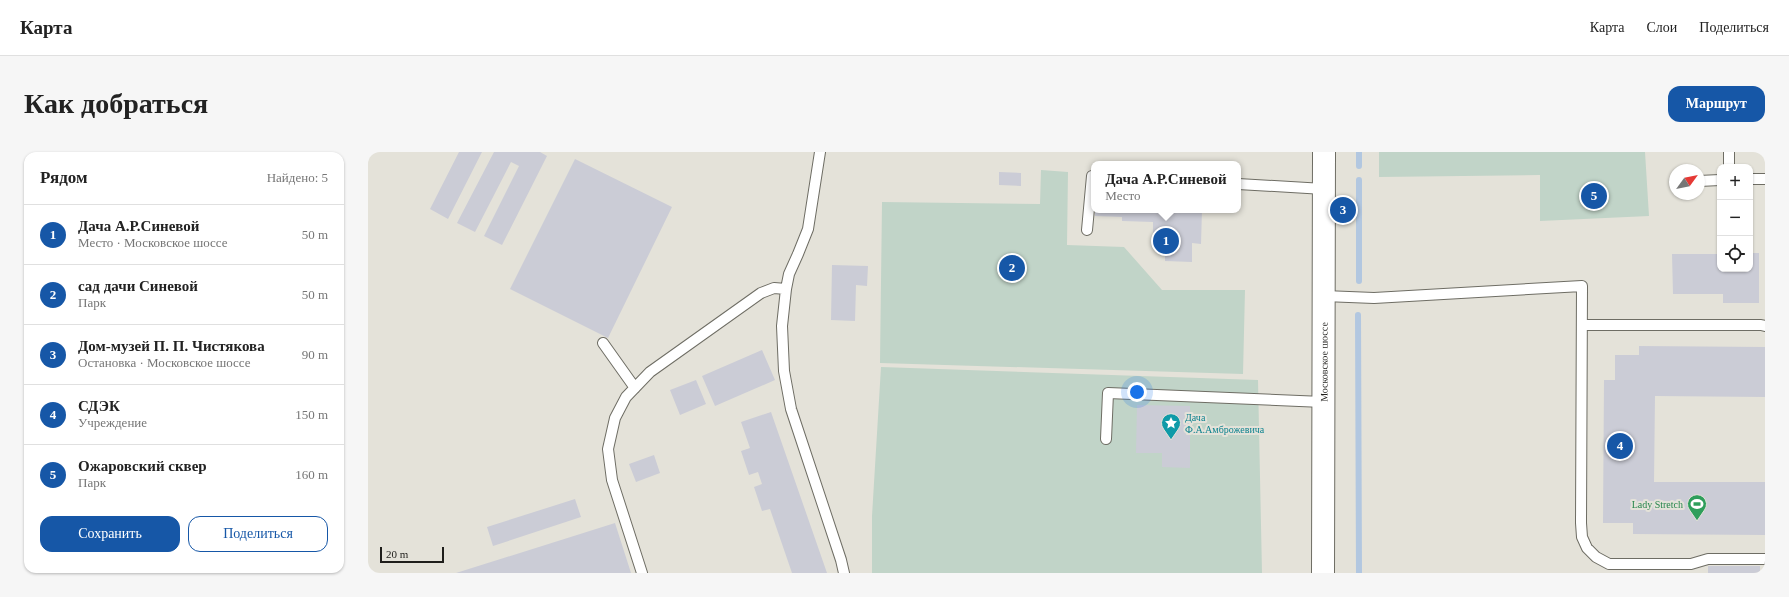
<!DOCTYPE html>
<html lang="ru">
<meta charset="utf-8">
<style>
:root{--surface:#fff;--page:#f6f6f6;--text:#222;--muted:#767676;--line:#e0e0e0;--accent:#1657a7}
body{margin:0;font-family:Georgia,serif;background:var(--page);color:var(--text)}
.controls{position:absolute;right:12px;top:12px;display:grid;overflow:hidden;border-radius:8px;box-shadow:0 1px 3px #0004}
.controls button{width:36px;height:36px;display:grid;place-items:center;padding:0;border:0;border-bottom:1px solid var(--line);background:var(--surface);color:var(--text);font:20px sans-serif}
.compass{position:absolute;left:1301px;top:12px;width:36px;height:36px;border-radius:50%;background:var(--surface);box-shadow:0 1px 3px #0004;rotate:57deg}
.scale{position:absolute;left:12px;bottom:10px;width:64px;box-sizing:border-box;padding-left:4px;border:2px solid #1f1e1b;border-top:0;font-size:11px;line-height:14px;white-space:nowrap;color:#1f1e1b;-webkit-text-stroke:3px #e4e2d9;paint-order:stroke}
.you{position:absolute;left:769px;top:240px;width:14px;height:14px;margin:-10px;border:3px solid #fff;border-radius:50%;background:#1a73e8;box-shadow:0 0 0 6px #1a73e833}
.badge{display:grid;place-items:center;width:26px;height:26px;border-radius:50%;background:var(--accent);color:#fff;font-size:13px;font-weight:700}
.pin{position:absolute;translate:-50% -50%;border:2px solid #fff;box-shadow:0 1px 4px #0006}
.popup{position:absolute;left:723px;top:9px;width:150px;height:52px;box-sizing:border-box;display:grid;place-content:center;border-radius:8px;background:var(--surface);filter:drop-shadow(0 1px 3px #0005);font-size:13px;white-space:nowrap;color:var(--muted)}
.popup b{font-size:15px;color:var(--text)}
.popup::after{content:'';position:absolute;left:50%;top:100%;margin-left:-8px;border:8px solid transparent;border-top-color:var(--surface)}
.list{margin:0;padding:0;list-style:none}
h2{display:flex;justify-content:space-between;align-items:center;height:52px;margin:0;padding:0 16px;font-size:17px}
h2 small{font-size:13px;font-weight:400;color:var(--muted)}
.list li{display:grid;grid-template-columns:26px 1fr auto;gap:12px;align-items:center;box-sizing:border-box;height:60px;padding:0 16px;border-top:1px solid var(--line)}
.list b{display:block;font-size:15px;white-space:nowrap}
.list p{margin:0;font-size:13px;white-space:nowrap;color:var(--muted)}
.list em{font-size:13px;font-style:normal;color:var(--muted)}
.actions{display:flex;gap:8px;padding:12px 16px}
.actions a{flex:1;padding:9px 0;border:1px solid var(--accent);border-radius:12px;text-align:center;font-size:14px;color:var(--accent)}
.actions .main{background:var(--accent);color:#fff}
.icon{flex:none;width:22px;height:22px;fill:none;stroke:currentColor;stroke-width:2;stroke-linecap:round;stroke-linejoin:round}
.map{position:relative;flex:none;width:1397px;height:421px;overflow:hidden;border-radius:12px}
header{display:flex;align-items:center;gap:24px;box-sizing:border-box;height:56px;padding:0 20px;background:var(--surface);border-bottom:1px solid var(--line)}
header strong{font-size:19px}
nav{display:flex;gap:22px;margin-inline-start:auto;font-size:14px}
.intro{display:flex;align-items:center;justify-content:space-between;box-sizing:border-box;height:96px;padding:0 24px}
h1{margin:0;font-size:28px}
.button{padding:10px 18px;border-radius:12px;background:var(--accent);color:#fff;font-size:14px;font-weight:700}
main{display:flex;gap:24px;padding:0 24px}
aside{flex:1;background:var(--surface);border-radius:12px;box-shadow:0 1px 3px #0004}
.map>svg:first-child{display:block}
.green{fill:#c1d4c8}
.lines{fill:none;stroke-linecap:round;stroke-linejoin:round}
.stream{stroke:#b2c7e0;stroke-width:6}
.building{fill:#cbccd6}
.service-casing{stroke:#6e6d64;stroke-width:12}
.secondary-casing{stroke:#6e6d64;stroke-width:24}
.service{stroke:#fff;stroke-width:10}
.secondary{stroke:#fff;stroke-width:22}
.labels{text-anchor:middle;stroke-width:4;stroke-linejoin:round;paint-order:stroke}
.street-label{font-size:10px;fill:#1f1e1b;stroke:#e4e2d9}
.culture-label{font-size:10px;fill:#0d838f;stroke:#e4e2d9;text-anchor:start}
.leisure-label{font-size:10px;fill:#27864d;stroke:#e4e2d9;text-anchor:end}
</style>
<header>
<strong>Карта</strong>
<nav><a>Карта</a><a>Слои</a><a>Поделиться</a></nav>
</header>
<div class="intro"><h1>Как добраться</h1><a class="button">Маршрут</a></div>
<main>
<aside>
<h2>Рядом<small>Найдено: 5</small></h2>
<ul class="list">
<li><span class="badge">1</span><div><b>Дача А.Р.Синевой</b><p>Место · Московское шоссе</p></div><em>50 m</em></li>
<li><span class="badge">2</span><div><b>сад дачи Синевой</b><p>Парк</p></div><em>50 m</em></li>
<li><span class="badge">3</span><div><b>Дом-музей П. П. Чистякова</b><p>Остановка · Московское шоссе</p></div><em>90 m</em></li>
<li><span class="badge">4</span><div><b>СДЭК</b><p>Учреждение</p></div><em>150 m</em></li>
<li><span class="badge">5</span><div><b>Ожаровский сквер</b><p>Парк</p></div><em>160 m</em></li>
</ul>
<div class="actions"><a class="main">Сохранить</a><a>Поделиться</a></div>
</aside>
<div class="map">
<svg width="1397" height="421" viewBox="0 0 1397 421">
<rect width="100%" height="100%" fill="#e4e2d9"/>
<path class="green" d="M 1011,0 L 1277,0 L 1281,64 L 1172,69 L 1172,23 L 1011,25 Z
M 673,18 L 700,20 L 699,93 L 756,95 L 794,138 L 877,138 L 875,222 L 512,211 L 514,50 L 672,52 Z
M 513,215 L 890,228 L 894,421 L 504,421 L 504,364 Z"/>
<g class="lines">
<path class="stream" d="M 991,0 L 991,14
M 991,129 L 991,28
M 990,163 L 991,421"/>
</g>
<path class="building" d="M 91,0 L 114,0 L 80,67 L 62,57 Z
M 126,0 L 172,0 L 179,4 L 134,93 L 116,84 L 151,14 L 143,10 L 107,80 L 89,71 Z
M 207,7 L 304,55 L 240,186 L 142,137 Z
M 631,20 L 653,21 L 653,34 L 631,33 Z
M 727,58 L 834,58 L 833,92 L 824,91 L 824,110 L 797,109 L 797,91 L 785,90 L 785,70 L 754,69 L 754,65 L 727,64 Z
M 1382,101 L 1391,101 L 1391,151 L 1355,151 L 1355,142 L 1305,142 L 1304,102 L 1352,102 L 1352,117 L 1382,117 Z
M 464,113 L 500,114 L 499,134 L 488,133 L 487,169 L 463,168 Z
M 1271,194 L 1397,195 L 1397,245 L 1287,244 L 1286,330 L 1397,330 L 1397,383 L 1265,382 L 1265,371 L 1235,371 L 1236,228 L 1247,228 L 1247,203 L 1271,203 Z
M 394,198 L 407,228 L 347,254 L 334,224 Z
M 328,228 L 338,252 L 312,263 L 302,238 Z
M 769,253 L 822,254 L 822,316 L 794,315 L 794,301 L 768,301 Z
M 403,260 L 459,421 L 424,421 L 402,357 L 394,359 L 386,335 L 394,332 L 390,320 L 381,323 L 373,299 L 382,296 L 373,270 Z
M 286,303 L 292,321 L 268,330 L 261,312 Z
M 207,347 L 213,365 L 125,394 L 119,375 Z
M 247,371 L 263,421 L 88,421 Z
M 1340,414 L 1392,414 L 1392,421 L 1340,421 Z"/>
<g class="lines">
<g class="service-casing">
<path id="service" d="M 452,0 L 440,77 L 430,102 L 421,122 L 418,137 L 414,174 L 416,219 L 423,257 L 473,408 L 476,421
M 1361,0 L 1361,15
M 1382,27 L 1397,27
M 1331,29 L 1352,28
M 870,32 L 956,37
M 719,78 L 724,24 L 726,24
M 956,144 L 1006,146 L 1214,134 L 1213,371 L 1214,385 L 1219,396 L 1228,405 L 1241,412 L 1323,412 L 1340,407 L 1397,407
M 1214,173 L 1393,173 L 1397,174
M 235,191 L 267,236
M 738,287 L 740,241 L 955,250
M 274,421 L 244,328 L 240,297 L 247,266 L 258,245 L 282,220 L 393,141 L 406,136 L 418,137"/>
</g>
<g class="secondary-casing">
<g id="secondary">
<path id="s1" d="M 955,421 L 956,0"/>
</g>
</g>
<use href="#service" class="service"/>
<use href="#secondary" class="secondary"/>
</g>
<defs>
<g id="sight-pin" transform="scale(1)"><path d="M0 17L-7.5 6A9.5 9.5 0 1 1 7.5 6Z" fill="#0f9aa8" stroke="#e4e2d9"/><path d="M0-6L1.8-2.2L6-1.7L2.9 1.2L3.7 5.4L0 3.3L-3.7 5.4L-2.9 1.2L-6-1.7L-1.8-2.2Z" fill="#fff"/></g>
<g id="stadium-pin" transform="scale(1)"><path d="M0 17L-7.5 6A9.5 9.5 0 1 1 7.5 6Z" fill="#2e9e5b" stroke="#e4e2d9"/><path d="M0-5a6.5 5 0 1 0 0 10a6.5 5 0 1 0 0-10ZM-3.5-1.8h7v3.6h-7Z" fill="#fff"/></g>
</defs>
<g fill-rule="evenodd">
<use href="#sight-pin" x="803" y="271"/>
<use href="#stadium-pin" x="1329" y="352"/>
</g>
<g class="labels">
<g class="street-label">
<text dy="4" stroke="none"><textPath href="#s1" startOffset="211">Московское шоссе</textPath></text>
</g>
<g class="culture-label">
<text x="817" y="269">Дача<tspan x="817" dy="12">Ф.А.Амброжевича</tspan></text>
</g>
<g class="leisure-label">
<text x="1315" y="356">Lady Stretch</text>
</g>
</g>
</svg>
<div class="controls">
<button>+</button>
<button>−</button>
<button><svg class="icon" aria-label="locate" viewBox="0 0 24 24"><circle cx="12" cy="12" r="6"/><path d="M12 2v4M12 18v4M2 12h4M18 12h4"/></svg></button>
</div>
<svg class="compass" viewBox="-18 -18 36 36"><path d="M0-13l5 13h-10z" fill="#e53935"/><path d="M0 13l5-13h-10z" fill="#767676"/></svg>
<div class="scale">20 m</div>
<div class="you"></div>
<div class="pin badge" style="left:798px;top:89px">1</div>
<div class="popup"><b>Дача А.Р.Синевой</b>Место</div>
<div class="pin badge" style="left:644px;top:116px">2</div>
<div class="pin badge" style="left:975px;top:58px">3</div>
<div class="pin badge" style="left:1252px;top:294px">4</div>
<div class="pin badge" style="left:1226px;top:44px">5</div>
</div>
</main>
